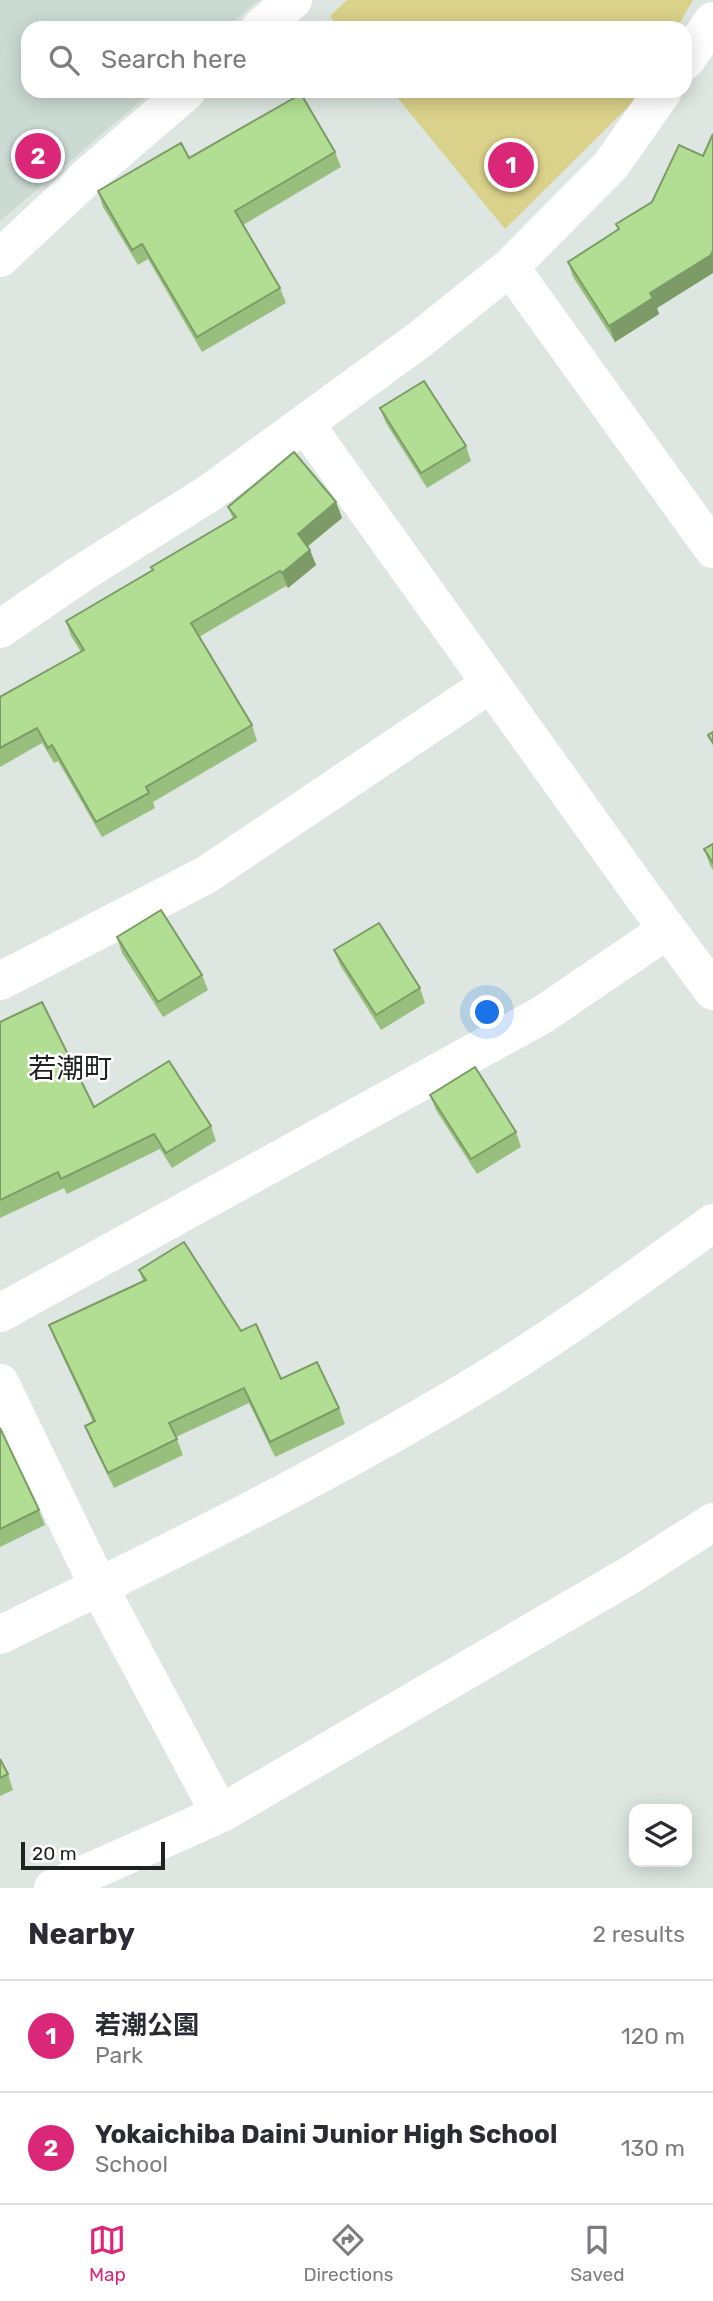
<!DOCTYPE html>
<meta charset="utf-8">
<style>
:root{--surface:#fff;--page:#f7f7f7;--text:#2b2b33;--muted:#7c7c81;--line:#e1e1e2;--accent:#db2777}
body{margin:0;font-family:Rubik,"Noto Sans JP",sans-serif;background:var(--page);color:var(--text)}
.controls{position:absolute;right:21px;bottom:21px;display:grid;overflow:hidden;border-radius:14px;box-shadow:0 4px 18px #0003}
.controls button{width:63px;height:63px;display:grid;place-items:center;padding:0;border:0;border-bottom:2px solid var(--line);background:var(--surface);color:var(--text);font:35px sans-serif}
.scale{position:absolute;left:21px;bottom:18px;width:144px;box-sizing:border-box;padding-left:7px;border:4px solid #1f2221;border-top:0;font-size:19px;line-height:24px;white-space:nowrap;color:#1f2221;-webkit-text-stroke:5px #fff;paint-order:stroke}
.you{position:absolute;left:488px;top:1013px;width:24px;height:24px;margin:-18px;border:5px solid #fff;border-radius:50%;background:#1a73e8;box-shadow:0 0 0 10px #1a73e833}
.badge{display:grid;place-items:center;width:46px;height:46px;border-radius:50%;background:var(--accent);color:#fff;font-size:23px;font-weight:700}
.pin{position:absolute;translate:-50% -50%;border:4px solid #fff;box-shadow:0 2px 7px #0006}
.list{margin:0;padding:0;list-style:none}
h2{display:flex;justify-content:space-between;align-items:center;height:91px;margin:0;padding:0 28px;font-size:30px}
h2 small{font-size:23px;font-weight:400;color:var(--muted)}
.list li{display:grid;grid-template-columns:46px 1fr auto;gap:21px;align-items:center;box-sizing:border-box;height:112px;padding:0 28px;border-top:2px solid var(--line)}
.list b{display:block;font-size:26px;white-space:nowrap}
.list p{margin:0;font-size:23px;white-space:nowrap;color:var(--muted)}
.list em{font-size:23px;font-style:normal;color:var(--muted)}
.icon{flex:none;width:38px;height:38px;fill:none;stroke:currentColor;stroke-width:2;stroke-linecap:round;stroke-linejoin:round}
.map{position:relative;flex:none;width:713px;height:1888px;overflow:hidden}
.search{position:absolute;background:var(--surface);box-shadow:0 4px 18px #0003;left:21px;right:21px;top:21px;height:77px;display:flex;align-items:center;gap:18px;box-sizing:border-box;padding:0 24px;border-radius:21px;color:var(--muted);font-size:26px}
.sheet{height:315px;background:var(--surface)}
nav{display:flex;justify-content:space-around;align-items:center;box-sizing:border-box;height:98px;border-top:2px solid var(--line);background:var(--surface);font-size:19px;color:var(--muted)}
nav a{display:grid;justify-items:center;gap:4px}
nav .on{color:var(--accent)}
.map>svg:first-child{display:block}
.built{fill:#cbdbd3}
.green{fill:#dad18a}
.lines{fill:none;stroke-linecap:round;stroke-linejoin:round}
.minor{stroke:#fff;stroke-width:38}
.wall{fill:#98bf7e}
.shaded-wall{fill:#7c9b67}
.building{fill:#b1de93;stroke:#7c9b67;stroke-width:2}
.labels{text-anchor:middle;stroke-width:5;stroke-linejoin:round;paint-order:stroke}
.quarter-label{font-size:28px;fill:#1f2221;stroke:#fff}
</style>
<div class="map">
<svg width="713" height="1888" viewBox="0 0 713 1888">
<rect width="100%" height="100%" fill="#dde6e1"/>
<path class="built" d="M 0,0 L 259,0 L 226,28 L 28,28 L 28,91 L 152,91 L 0,221 Z"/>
<path class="green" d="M 347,0 L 693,0 L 677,28 L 340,28 L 330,16 Z
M 392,91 L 640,91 L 633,102 L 505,229 Z"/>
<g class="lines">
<path class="minor" d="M 260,28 L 293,0
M 685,61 L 713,21
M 0,258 L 88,176 L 187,91
M 510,267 L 713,549
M 305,424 L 645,899 L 713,991
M 0,629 L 79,575 L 208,494 L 419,340 L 510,267 L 611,165 L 663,91
M 0,981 L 206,875 L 490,684
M 0,1313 L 542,1015 L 667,930
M 0,1383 L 99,1587 L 220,1814
M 0,1635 C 166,1554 333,1473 491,1376 C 567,1329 640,1276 713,1223
M 53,1888 L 220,1814 L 630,1575 L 713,1522"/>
</g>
<path class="wall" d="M 713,134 L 713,273 L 657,308 L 659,314 L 615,342 L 573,277 L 568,262 L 618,230 L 616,224 L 652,202 L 703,156 Z
M 335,152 L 341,167 L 243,225 L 280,288 L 286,303 L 202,352 L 148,259 L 138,265 L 103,207 L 98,191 L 189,158 Z
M 380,408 L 466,446 L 471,461 L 427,488 L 386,423 Z
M 336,502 L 342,518 L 308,546 L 316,565 L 288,588 L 286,586 L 199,637 L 252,725 L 257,741 L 153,802 L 155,808 L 102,837 L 58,761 L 54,763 L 42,743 L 0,767 L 0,697 L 81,652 L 71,636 L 66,621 L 152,570 L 233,519 L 228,507 Z
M 713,844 L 713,870 L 710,865 L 704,849 Z
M 117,937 L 202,975 L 208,990 L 163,1017 L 122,953 Z
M 334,950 L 420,988 L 425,1003 L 381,1030 L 340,965 Z
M 0,1022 L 94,1107 L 211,1126 L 216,1141 L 172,1168 L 160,1149 L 67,1194 L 64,1188 L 0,1218 Z
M 430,1095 L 516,1132 L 521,1147 L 477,1174 L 436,1110 Z
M 139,1270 L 241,1331 L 281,1379 L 339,1408 L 345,1424 L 275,1457 L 249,1403 L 176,1437 L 183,1455 L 114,1488 L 91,1441 L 85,1426 L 93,1422 L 55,1340 L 49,1325 L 143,1281 Z
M 0,1428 L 39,1510 L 45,1525 L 0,1547 Z
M 0,1759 L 8,1774 L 13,1790 L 0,1796 Z"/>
<path class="shaded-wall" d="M 713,250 L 713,273 L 657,308 L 659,314 L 615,342 L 609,326 L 650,293 Z
M 336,502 L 342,518 L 303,550 L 298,534 Z
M 310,550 L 316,565 L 288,588 L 282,573 Z"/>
<path class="building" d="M 301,94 L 335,152 L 235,211 L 280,288 L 197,337 L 142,244 L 132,250 L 98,191 L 181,143 L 189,158 Z
M 713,134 L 713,250 L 711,255 L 650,293 L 653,298 L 609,326 L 568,262 L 619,229 L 616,224 L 652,202 L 679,145 L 703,156 Z
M 424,381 L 466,446 L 421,473 L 380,408 Z
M 294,452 L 336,502 L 298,534 L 310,550 L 282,573 L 280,571 L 191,623 L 252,725 L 146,787 L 149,793 L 96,822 L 52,745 L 48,748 L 37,728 L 0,748 L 0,697 L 84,650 L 66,621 L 153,570 L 151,567 L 236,517 L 228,507 Z
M 713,732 L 713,743 L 708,735 Z
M 713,844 L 713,863 L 704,849 Z
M 161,910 L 202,975 L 158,1002 L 117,937 Z
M 379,923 L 420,988 L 376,1015 L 334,950 Z
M 42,1002 L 94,1107 L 169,1061 L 211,1126 L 166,1153 L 154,1134 L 61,1179 L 58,1172 L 0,1200 L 0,1022 Z
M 475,1067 L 516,1132 L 471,1159 L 430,1095 Z
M 184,1242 L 241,1331 L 256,1324 L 281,1379 L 317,1362 L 339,1408 L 270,1442 L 244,1388 L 169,1423 L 177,1439 L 108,1473 L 85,1426 L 95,1421 L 49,1325 L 146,1280 L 139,1270 Z
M 0,1428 L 39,1510 L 0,1529 Z
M 0,1759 L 8,1774 L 0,1778 Z"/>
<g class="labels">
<g class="quarter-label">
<text x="70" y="1078">若潮町</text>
</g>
</g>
</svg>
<div class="controls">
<button><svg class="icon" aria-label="layers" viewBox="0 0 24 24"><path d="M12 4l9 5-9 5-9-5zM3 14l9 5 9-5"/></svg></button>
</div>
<div class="scale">20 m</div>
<div class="you"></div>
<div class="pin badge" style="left:511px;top:165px">1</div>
<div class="pin badge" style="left:38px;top:156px">2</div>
<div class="search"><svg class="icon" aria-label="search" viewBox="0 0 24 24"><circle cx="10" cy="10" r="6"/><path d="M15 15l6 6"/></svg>Search here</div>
</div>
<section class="sheet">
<h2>Nearby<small>2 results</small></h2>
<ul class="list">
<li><span class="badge">1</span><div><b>若潮公園</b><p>Park</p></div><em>120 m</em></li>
<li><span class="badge">2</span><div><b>Yokaichiba Daini Junior High School</b><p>School</p></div><em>130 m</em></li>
</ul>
</section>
<nav>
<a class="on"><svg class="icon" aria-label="map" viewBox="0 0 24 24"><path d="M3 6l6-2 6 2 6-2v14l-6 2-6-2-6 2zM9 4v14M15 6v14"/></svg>Map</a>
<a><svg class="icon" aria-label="directions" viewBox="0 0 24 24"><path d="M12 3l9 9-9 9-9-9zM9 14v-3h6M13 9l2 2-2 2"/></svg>Directions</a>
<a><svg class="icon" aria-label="saved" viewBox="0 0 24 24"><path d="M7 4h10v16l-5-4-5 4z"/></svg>Saved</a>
</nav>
